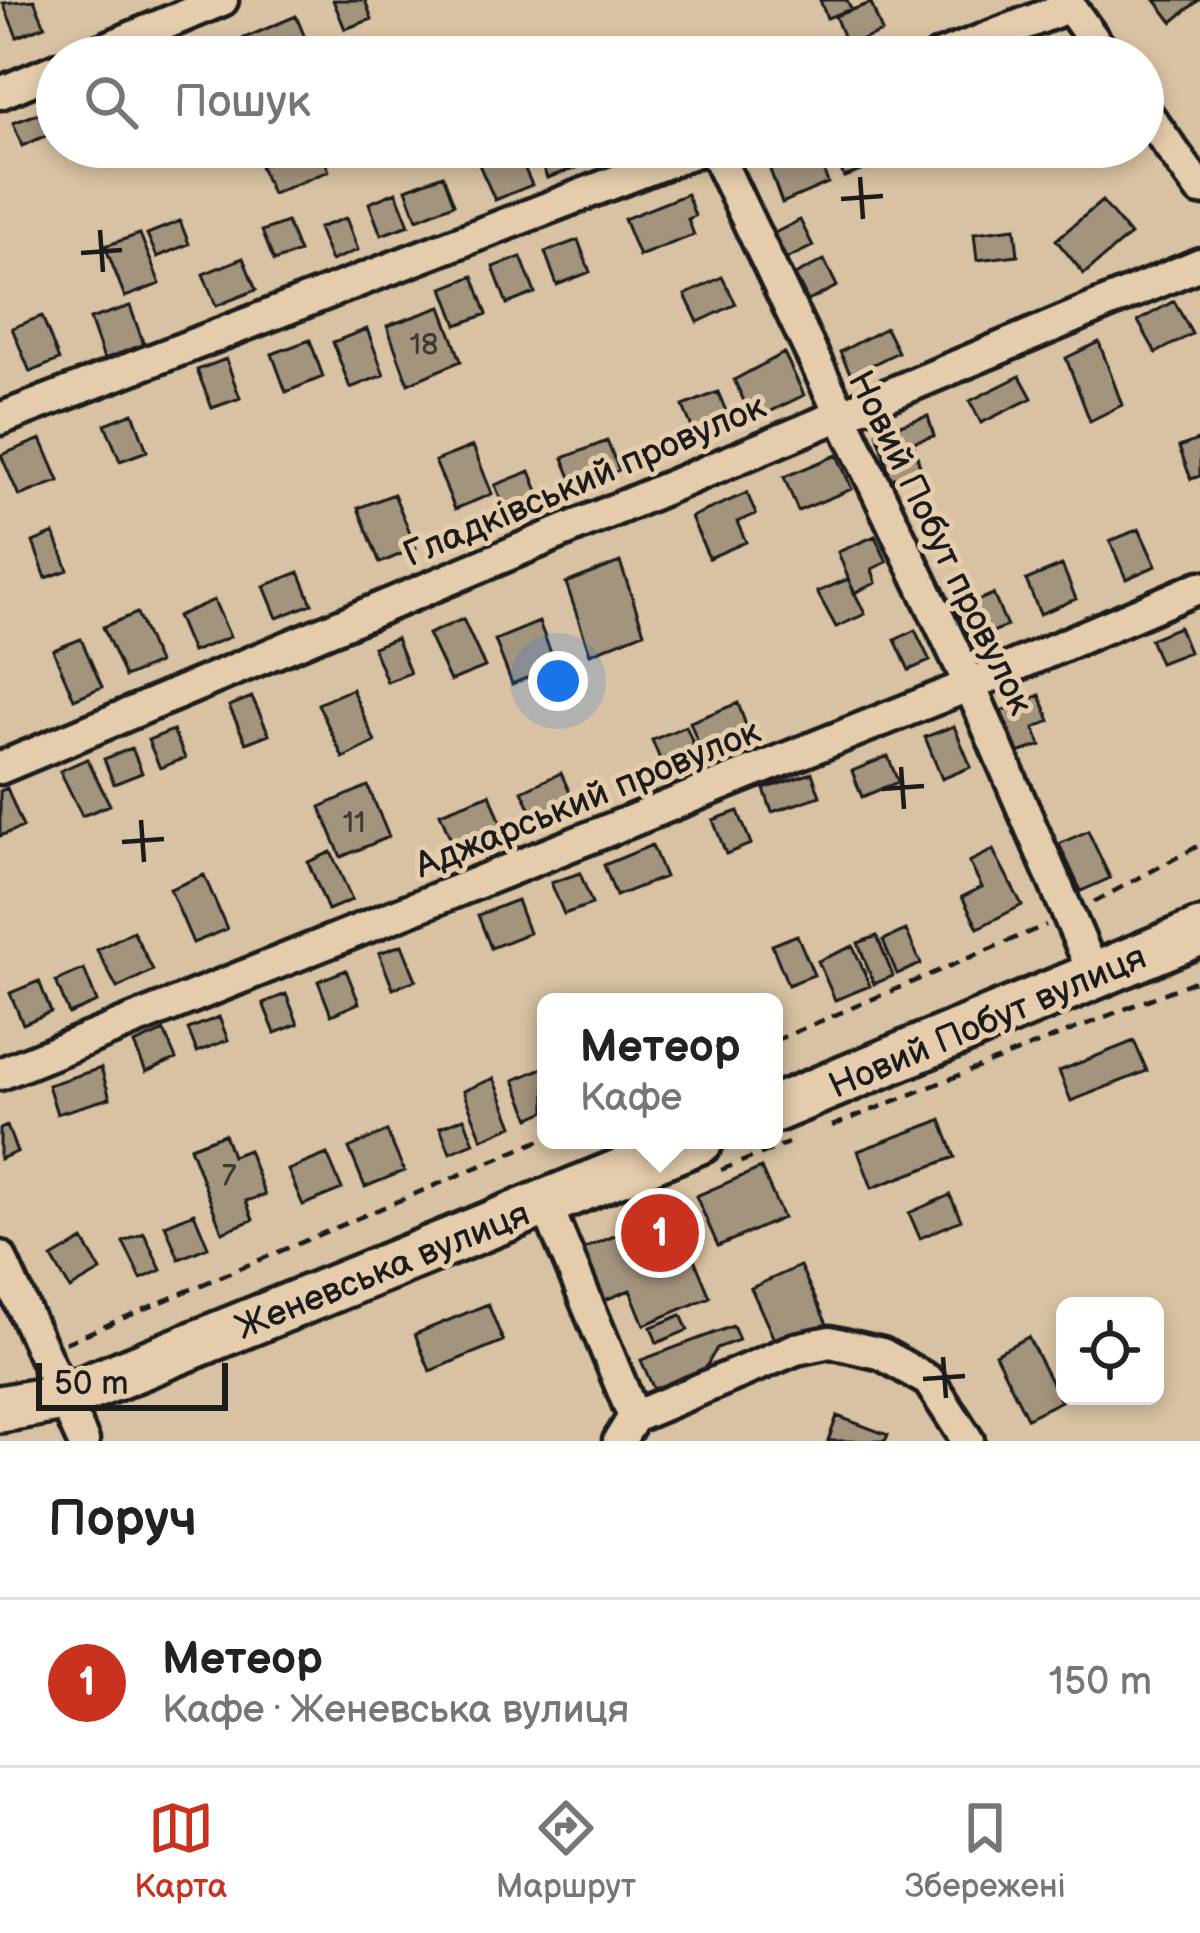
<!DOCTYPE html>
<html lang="uk">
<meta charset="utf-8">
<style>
:root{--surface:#fff;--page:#f2f2f2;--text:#222;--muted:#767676;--line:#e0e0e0;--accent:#c8321e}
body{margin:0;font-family:"Balsamiq Sans",sans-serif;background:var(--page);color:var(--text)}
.controls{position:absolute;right:36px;bottom:36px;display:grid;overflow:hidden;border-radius:18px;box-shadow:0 6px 18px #0003}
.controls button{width:108px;height:108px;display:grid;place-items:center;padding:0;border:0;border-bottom:3px solid var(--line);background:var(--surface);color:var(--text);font:60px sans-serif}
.scale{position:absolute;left:36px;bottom:30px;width:192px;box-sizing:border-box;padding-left:12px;border:6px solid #1c1c1c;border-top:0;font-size:33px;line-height:42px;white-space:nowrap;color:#1c1c1c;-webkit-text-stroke:9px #e4ccac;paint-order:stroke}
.you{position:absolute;left:558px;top:681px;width:42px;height:42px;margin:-30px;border:9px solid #fff;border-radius:50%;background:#1a73e8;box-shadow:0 0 0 18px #1a73e833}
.badge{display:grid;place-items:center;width:78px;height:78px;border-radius:50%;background:var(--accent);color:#fff;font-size:39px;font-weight:700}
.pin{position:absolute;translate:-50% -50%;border:6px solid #fff;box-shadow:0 3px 12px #0006}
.popup{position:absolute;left:537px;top:993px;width:246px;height:156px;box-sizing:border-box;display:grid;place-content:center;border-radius:18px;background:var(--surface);filter:drop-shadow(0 3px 9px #0005);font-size:39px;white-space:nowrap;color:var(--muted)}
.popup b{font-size:45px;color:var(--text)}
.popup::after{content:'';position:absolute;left:50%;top:100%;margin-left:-24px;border:24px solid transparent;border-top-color:var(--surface)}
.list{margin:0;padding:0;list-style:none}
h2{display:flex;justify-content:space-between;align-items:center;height:156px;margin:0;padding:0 48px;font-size:51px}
h2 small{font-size:39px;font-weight:400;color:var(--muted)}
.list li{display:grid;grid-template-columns:78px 1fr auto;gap:36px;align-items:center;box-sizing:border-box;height:168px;padding:0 48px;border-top:3px solid var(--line)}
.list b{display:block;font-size:45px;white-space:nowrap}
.list p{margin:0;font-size:39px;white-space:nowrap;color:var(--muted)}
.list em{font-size:39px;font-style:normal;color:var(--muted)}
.icon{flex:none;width:66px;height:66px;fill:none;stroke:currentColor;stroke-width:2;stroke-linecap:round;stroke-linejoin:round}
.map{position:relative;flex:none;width:1200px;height:1441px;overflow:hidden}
.search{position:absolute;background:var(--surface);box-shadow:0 6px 18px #0003;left:36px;right:36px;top:36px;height:132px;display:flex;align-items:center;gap:30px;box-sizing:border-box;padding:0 42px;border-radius:66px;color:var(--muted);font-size:45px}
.sheet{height:324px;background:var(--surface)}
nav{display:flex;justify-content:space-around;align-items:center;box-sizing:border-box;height:168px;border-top:3px solid var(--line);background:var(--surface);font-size:33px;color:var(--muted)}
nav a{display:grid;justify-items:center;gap:6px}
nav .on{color:var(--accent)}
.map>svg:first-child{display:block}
.building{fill:#a3947e;stroke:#1c1c1c;stroke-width:3}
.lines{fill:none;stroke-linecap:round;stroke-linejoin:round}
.minor-casing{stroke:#1c1c1c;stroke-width:39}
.secondary-casing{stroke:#1c1c1c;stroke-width:54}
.path{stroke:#1c1c1c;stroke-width:4.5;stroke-dasharray:12 9;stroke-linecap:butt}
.minor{stroke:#e4ccac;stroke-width:30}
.secondary{stroke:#e4ccac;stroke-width:45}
.ticks{fill:none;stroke:#1c1c1c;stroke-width:4.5}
.labels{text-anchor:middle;stroke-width:10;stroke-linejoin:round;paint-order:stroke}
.number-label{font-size:30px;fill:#3e3a34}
.street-label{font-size:36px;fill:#1c1c1c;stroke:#e4ccac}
</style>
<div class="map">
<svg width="1200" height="1441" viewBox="0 0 1200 1441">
<rect width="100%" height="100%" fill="#d8c2a3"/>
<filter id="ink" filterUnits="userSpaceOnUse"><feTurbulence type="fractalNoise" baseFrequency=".00833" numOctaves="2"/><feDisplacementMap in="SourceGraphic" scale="24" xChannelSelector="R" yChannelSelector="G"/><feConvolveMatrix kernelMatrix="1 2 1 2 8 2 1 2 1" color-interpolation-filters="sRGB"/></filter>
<g filter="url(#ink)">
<path class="building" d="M 34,0 L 45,26 L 17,37 L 3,3 Z
M 333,0 L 365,0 L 372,19 L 345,29 Z
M 820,0 L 847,0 L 851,9 L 827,18 Z
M 1155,0 L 1199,0 L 1172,22 Z
M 871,3 L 882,32 L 847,46 L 835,16 Z
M 296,16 L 313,57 L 249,57 L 242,39 Z
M 568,33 L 577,57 L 547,57 L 541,43 Z
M 40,113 L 48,135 L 22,146 L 13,123 Z
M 307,147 L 319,147 L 329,171 L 272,194 L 260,166 Z
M 504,147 L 515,147 L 532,185 L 495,200 L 476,158 Z
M 536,147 L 578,147 L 584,165 L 547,178 Z
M 815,147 L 828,183 L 782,203 L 769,167 Z
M 832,147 L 867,147 L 874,166 L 844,177 Z
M 443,175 L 454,204 L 417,219 L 406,189 Z
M 396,192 L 409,225 L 381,235 L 369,203 Z
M 687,194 L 695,216 L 688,219 L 694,235 L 639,256 L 624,219 Z
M 1102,201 L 1130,235 L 1084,274 L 1056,240 Z
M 346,218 L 358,250 L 331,261 L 318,228 Z
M 800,220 L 813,246 L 784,260 L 771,235 Z
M 180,221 L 189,244 L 157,257 L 147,234 Z
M 287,222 L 299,252 L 274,261 L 262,231 Z
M 1015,228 L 1018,255 L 977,260 L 974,233 Z
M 140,234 L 160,284 L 125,297 L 105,246 Z
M 578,240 L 590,272 L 557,285 L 545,252 Z
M 521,257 L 535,293 L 507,304 L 493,267 Z
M 243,258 L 256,290 L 216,306 L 203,274 Z
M 824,260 L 837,286 L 808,301 L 795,275 Z
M 473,276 L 487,314 L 457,325 L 443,288 Z
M 722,277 L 736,304 L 698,322 L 685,295 Z
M 1174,301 L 1192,334 L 1156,353 L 1138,321 Z
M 130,306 L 144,345 L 104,359 L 90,319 Z
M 441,307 L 461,361 L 408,384 L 387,326 Z
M 42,316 L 59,360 L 30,372 L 12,328 Z
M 886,328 L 898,352 L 851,375 L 840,352 Z
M 367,329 L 384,375 L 350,388 L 333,342 Z
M 310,340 L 323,377 L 286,392 L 272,354 Z
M 1099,342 L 1122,405 L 1090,421 L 1066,358 Z
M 784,353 L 804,395 L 753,420 L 734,380 Z
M 226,359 L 240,398 L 212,408 L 197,370 Z
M 1020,376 L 1032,398 L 981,423 L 970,401 Z
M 718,392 L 731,423 L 696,437 L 683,406 Z
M 133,413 L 147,451 L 120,461 L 105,424 Z
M 928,416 L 934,436 L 913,442 L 921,470 L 891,479 L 877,432 Z
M 41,439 L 59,481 L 19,496 L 1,455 Z
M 1200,439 L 1200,476 L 1191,479 L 1179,447 Z
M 607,441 L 619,470 L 575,487 L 563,458 Z
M 473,446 L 492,494 L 455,509 L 435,461 Z
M 837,455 L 852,489 L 798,511 L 784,477 Z
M 530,471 L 543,504 L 508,518 L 495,485 Z
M 747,493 L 756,514 L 737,522 L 746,542 L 709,558 L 691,517 Z
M 394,494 L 416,548 L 380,563 L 358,508 Z
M 1139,529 L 1156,566 L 1126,579 L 1110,541 Z
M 54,533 L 68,570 L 46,578 L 33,542 Z
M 875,536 L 887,562 L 872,569 L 876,583 L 854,593 L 838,552 Z
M 620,562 L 644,632 L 590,654 L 566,583 Z
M 1062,565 L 1076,599 L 1040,614 L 1026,580 Z
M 299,572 L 312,604 L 277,618 L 264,586 Z
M 848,579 L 865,614 L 836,627 L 817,592 Z
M 993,594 L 1007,626 L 971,641 L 956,610 Z
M 214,600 L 230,637 L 192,652 L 177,616 Z
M 137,613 L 158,663 L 125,677 L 103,627 Z
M 463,619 L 485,667 L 450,681 L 428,634 Z
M 539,622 L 556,666 L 512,684 L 495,640 Z
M 1179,627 L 1189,652 L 1160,663 L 1150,639 Z
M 915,630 L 930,661 L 909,670 L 895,640 Z
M 396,638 L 410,673 L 387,682 L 373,647 Z
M 81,639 L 102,687 L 74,699 L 53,650 Z
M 352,689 L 375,742 L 343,758 L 318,704 Z
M 1040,695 L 1050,721 L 1034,728 L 1041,745 L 1018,753 L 1001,711 Z
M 252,697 L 269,734 L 246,743 L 229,706 Z
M 738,703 L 748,731 L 701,751 L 690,722 Z
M 686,726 L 699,758 L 665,771 L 652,740 Z
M 954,726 L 971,767 L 942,779 L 925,737 Z
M 173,730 L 185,758 L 160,768 L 148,740 Z
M 132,748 L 142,773 L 114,784 L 104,759 Z
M 888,756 L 898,782 L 862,797 L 852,771 Z
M 87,759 L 110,805 L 82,816 L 60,771 Z
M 561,773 L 574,802 L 536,820 L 522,791 Z
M 812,773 L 820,796 L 772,812 L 764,789 Z
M 368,786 L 389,837 L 341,857 L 320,807 Z
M 7,788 L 23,827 L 0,836 L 0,791 Z
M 490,794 L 504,831 L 455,850 L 440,813 Z
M 738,811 L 751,844 L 726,854 L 713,820 Z
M 1088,831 L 1110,878 L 1081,891 L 1059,844 Z
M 652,845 L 665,877 L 616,896 L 604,865 Z
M 993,850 L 1022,905 L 978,928 L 962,897 L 982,887 L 969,862 Z
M 331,852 L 352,900 L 328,910 L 308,862 Z
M 580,873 L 592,904 L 564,914 L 551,883 Z
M 204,875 L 227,929 L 193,943 L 170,889 Z
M 517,900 L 529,933 L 491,948 L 478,915 Z
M 906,930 L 921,964 L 897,974 L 883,940 Z
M 133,931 L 153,970 L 117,988 L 97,950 Z
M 797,935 L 814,975 L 788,985 L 772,945 Z
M 877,936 L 893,976 L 874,984 L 858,943 Z
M 402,945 L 416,980 L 393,989 L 379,953 Z
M 853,946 L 870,986 L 835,1000 L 818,961 Z
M 84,969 L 97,1002 L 69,1014 L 56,981 Z
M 346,970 L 359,1003 L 331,1015 L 318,981 Z
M 39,981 L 51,1012 L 23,1024 L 10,993 Z
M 286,994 L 298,1024 L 275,1033 L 263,1003 Z
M 219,1017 L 228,1040 L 197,1052 L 188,1029 Z
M 164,1031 L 176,1059 L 146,1072 L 134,1044 Z
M 1134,1041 L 1147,1071 L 1071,1101 L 1059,1071 Z
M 545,1067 L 546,1111 L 530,1118 L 514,1080 Z
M 101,1068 L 110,1098 L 57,1114 L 48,1085 Z
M 494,1078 L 513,1126 L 482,1139 L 463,1091 Z
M 464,1118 L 474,1143 L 450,1153 L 440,1127 Z
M 941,1120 L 955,1157 L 872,1188 L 858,1151 Z
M 7,1126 L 17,1152 L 0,1159 L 0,1129 Z
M 387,1131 L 404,1171 L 365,1187 L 349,1148 Z
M 224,1134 L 232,1156 L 248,1150 L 265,1195 L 246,1201 L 253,1220 L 222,1232 L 190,1147 Z
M 327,1154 L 342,1189 L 303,1205 L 288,1170 Z
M 761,1168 L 783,1218 L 718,1246 L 696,1196 Z
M 950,1195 L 961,1220 L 920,1238 L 909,1213 Z
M 674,1211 L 710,1297 L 644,1325 L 630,1290 L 605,1300 L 583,1249 Z
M 194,1213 L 208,1247 L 179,1259 L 165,1225 Z
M 144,1233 L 161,1270 L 141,1279 L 123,1242 Z
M 83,1240 L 101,1271 L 70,1289 L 52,1258 Z
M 800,1266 L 827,1324 L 777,1346 L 751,1288 Z
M 488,1304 L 503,1341 L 430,1371 L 415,1334 Z
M 681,1315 L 688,1330 L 657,1343 L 651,1327 Z
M 733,1326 L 739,1340 L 717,1348 L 700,1377 L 655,1392 L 641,1360 Z
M 1028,1337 L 1061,1401 L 1027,1418 L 995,1354 Z
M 837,1416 L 888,1435 L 885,1441 L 828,1441 Z"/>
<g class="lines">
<g class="minor-casing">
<path id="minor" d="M 1065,0 L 1106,57
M 85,57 L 222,0
M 939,57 L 1070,6
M 0,93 L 57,69
M 1143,109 L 1200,189
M 713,147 L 970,685 L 1094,974
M 0,419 L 706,147
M 0,768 L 1200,264
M 0,1074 L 970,685 L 1200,587
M 546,1204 L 634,1417
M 0,1257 L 83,1441
M 619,1441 L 634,1417 L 796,1349 L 830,1342 L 882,1354 L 929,1381 L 968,1441"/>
</g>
<g class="secondary-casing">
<path id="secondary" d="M 774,1109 L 1200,932
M 0,1409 L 63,1398 L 700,1140"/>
</g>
<path class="path" d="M 1094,902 L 1200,845
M 774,1041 L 1046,925
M 832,1126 L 1200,979
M 721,1170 L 788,1143
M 65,1343 L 546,1138"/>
<use href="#minor" class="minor"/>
<use href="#secondary" class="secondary"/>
</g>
</g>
<path class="ticks" d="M 860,177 L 863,219M 841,199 L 883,196M 100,230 L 103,272M 81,253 L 122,250M 901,767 L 904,809M 882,789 L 924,786M 141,820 L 144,862M 122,842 L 164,839M 943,1357 L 946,1398M 923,1379 L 965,1376"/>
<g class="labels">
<g class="number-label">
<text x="424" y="354">18</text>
<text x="354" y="832">11</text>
<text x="229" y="1185">7</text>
</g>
<g class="street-label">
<text transform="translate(584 479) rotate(-23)" y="13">Гладківський провулок</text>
<text transform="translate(942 542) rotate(64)" y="13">Новий Побут провулок</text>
<text transform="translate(587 797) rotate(-22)" y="13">Аджарський провулок</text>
<text transform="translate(987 1020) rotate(-23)" y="13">Новий Побут вулиця</text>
<text transform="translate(382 1269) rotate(-22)" y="13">Женевська вулиця</text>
</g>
</g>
</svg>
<div class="controls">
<button><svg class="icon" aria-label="locate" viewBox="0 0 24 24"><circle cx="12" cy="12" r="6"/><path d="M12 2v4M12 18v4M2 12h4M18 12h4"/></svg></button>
</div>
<div class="scale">50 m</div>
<div class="you"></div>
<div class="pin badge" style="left:660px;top:1233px">1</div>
<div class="popup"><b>Метеор</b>Кафе</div>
<div class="search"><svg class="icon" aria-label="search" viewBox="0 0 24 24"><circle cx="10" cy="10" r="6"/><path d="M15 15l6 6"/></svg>Пошук</div>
</div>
<section class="sheet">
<h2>Поруч<small></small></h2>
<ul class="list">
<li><span class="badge">1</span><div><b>Метеор</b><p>Кафе · Женевська вулиця</p></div><em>150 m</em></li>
</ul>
</section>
<nav>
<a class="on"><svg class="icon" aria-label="map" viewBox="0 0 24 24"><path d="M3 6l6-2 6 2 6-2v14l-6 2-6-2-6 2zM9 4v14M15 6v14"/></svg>Карта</a>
<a><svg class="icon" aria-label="directions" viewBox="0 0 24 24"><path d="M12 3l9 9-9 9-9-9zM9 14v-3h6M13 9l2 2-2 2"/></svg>Маршрут</a>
<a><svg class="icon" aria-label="saved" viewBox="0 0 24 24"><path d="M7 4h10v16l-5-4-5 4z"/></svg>Збережені</a>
</nav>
